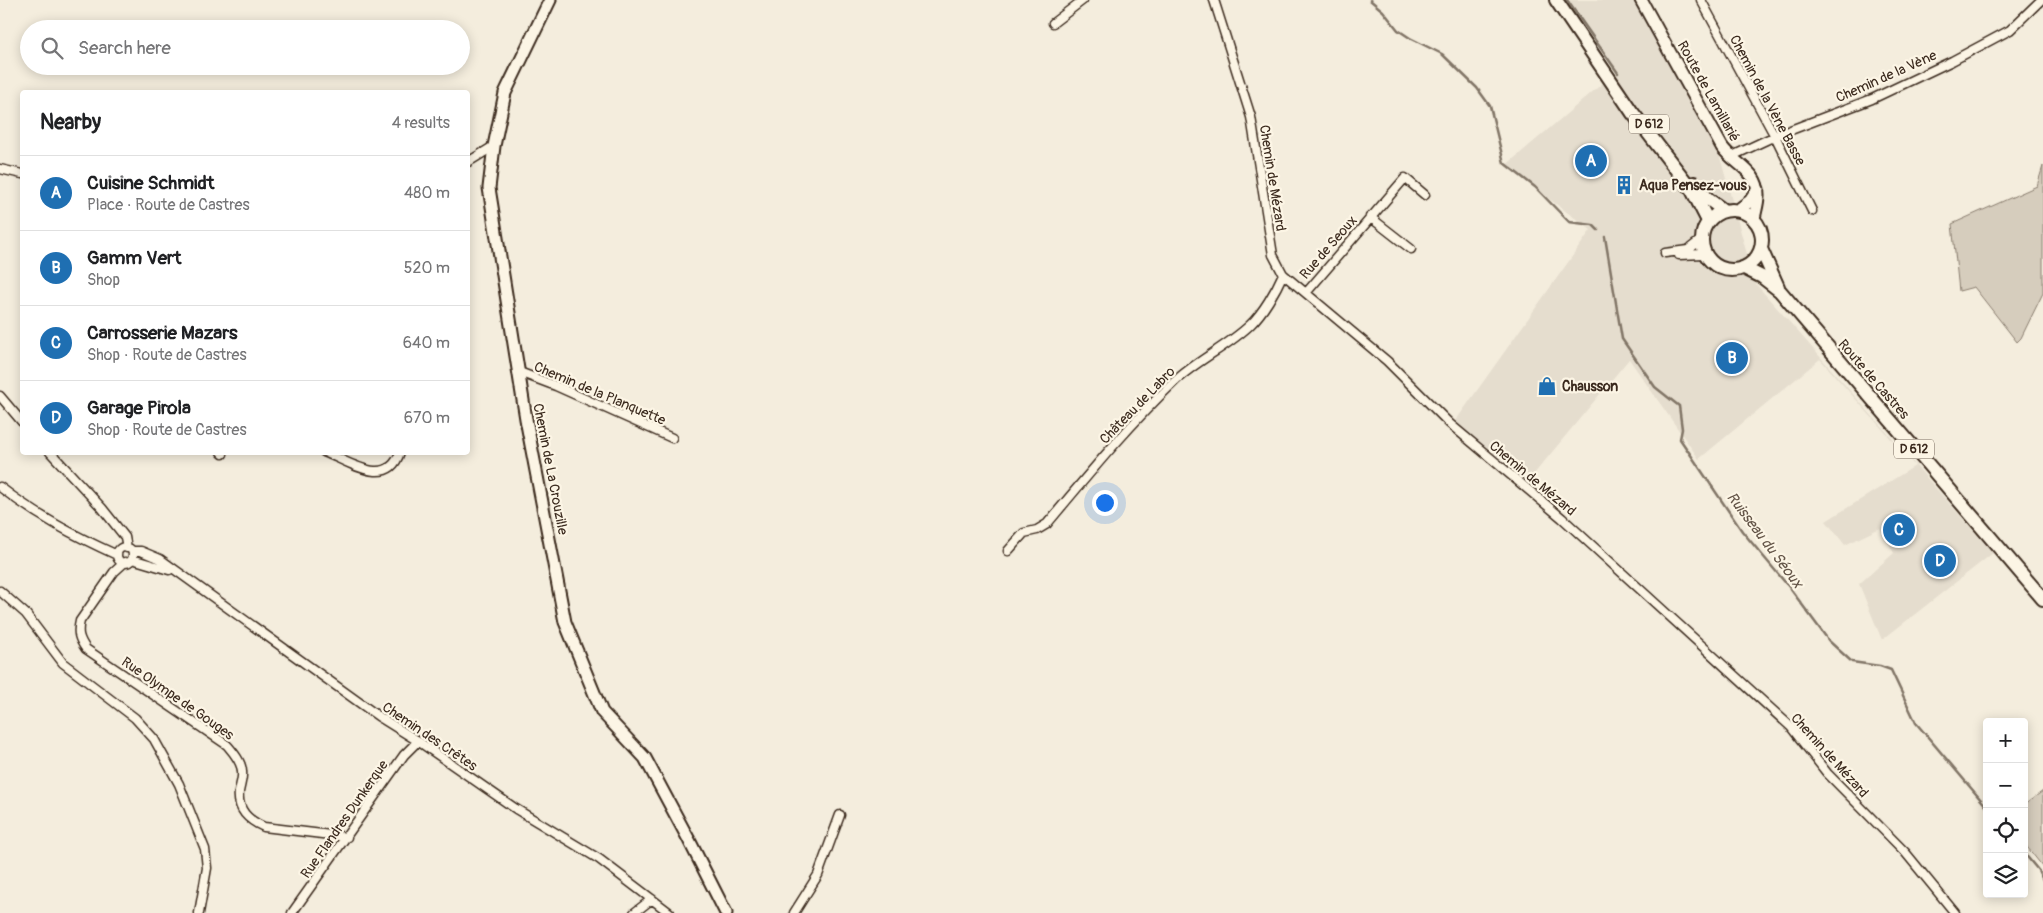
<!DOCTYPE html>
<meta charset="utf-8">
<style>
:root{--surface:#fff;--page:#f2f2f2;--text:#202124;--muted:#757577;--line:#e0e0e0;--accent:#1f6fb2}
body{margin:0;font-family:Pangolin,sans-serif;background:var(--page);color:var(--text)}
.controls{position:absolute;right:15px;bottom:15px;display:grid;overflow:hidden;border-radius:5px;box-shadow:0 2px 12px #0003}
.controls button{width:45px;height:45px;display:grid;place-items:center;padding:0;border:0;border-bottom:1px solid var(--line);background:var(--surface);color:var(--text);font:25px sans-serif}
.you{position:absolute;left:1104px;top:502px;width:18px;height:18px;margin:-12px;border:4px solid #fff;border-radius:50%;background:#1a73e8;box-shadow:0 0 0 8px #1a73e833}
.badge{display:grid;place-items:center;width:32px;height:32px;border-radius:50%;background:var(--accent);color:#fff;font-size:16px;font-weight:700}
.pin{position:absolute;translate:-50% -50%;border:2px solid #fff;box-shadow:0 1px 5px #0006}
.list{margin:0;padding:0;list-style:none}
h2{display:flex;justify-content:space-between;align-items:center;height:65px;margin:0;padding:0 20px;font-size:21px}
h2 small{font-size:16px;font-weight:400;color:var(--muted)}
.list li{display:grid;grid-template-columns:32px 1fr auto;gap:15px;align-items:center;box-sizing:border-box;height:75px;padding:0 20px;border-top:1px solid var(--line)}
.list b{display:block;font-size:19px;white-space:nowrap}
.list p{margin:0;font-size:16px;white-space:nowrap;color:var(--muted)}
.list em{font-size:16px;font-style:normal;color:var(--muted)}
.icon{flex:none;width:28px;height:28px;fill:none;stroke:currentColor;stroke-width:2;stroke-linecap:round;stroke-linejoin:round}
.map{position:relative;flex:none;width:2043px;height:913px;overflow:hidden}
.search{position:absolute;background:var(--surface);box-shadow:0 2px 12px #0003;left:20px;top:20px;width:450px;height:55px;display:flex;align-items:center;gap:12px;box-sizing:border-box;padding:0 18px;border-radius:28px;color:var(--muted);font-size:19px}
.panel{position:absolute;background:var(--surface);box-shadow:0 2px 12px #0003;left:20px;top:90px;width:450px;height:365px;border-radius:5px}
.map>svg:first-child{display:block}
.built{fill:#e5ddce}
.green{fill:#d6cdbd;stroke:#887c6e}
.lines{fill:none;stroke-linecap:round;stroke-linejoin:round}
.stream{stroke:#817466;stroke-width:2.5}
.street-casing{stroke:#3b2a1e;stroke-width:11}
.secondary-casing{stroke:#3b2a1e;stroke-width:15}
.primary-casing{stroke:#3b2a1e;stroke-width:16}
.street{stroke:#fcf5e5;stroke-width:8}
.secondary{stroke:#fcf5e5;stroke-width:11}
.primary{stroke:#fcf5e5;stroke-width:12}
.labels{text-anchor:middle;stroke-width:4.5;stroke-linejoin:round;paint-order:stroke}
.shield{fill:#fcf5e5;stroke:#75675a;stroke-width:1}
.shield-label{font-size:12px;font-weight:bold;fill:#3b2a1e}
.street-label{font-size:14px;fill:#3b2a1e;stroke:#fcf5e5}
.poi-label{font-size:14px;font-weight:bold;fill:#3b2a1e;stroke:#fcf5e5;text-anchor:start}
.water-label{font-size:15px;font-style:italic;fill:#645548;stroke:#fcf5e5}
</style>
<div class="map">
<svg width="2043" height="913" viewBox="0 0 2043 913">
<rect width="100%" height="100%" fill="#f4eddd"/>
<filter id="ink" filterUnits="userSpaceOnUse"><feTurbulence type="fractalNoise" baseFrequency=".02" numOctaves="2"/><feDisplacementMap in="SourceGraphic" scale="10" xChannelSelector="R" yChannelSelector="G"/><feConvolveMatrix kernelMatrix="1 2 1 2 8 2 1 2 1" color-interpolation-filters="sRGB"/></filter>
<g filter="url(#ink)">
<path class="built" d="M 1568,0 L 1637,0 L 1718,150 L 1755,283 L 1993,553 L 1882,640 L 1859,584 L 1894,553 L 1880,528 L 1845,545 L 1826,521 L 1915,466 L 1820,359 L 1699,459 L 1629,359 L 1529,480 L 1454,423 L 1591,230 L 1505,166 L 1616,72 Z"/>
<path class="green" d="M 2043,166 L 2043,293 L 2021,338 L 2017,342 L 1974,287 L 1959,291 L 1952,224 L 2037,186 Z
M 2043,791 L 2043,867 L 2024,843 L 2024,805 Z"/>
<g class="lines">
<path class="stream" d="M 1370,0 L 1383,11 L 1398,30 L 1410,38 L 1442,54 L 1477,88 L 1490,106 L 1504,163 L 1535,187 L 1569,222 L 1593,225 L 1598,230
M 1567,0 L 1618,73
M 1605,237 L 1622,339 L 1655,387 L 1679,406 L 1682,429 L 1680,439 L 1742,531 L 1789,587 L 1829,641 L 1852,662 L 1880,666 L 1891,670 L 1916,723 L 1987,807
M 2024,853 L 2038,870 L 2043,880"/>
<g class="street-casing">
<path id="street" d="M 1214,0 L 1251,117 L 1273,255 L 1283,274 L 1387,361 L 1450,424 L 1562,518 L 1791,727 L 1827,773 L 1905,852 L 1955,913
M 1701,0 L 1777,140 L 1812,211
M 1053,23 L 1083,0
M 1730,157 L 1775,136 L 1872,99 L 1952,61 L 2010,30 L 2041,0
M 468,162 L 494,146
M 0,169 L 22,174
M 1370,217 L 1411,249
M 1665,253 L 1688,250 L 1702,239
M 1679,255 L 1704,254
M 1306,293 L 1405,178 L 1425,195
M 519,372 L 556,386 L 672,438
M 0,396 L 22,422
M 50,452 L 102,508 L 125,537 L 127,548
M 221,452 L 223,454
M 324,452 C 348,461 388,490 400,452
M 0,487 C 39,517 73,535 117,555
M117 555a8 8 0 1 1 16 0a8 8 0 1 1-16 0Z
M 133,551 L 141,551 L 160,559 L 378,716 L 418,741 L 516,809 L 599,859 L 670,913
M 1008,551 L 1024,533 L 1037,530 L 1047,524 C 1088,475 1128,426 1174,382 C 1197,360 1227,347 1250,325 C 1263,313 1276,290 1283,274
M 132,559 L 169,570
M 125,562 L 114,572 L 80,621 C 77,633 79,639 86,649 L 227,745 C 233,752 242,762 242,772 C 243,778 240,785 239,792 C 237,810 248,820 264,827 L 347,837
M 0,591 L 26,614 L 63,663 L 135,718 L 154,739 L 179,784 L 205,849 L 207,868 L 199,913
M 292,913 L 404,755 L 418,741
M 634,913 L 652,899
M 794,913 L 818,875 L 840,815"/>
</g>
<g class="secondary-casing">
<path id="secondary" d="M 550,0 L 505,93 L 494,146 L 489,188 L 526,419 L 565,622 L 602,712 L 645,758 L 689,840 L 726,913
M 1641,0 L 1722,147 C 1735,165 1759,171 1758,196 C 1758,204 1755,212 1754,219
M 1738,210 L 1750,201 L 1758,189"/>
</g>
<g class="primary-casing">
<path id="primary" d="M 1556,0 L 1632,112 L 1692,190 L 1708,221
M 1694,183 L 1708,199 L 1723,210
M1702 240a30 30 0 1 1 60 0a30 30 0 1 1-60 0Z
M 1761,249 L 1778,287
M 1744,268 L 1762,277 L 1780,291 L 2043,599"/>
</g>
<use href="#street" class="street"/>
<use href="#secondary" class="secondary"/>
<use href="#primary" class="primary"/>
</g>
</g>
<defs>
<g id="building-bare" transform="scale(1.5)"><path d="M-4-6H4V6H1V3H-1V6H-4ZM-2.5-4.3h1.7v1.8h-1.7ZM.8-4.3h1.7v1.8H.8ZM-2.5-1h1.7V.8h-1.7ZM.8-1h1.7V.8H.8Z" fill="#1f6fb2" stroke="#fcf5e5" stroke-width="2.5" paint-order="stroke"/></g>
<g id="shop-bare" transform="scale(1.5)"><path d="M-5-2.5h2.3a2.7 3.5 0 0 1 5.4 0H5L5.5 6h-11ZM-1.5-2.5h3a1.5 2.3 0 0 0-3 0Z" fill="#1f6fb2" stroke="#fcf5e5" stroke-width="2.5" paint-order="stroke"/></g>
</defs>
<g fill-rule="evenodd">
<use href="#building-bare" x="1624" y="185"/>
<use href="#shop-bare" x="1547" y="386"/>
</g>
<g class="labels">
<g class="shield">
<rect x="1629" y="114.5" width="40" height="19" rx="4"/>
<rect x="1894" y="439.5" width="40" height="19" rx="4"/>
</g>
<g class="shield-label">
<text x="1649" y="128">D 612</text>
<text x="1914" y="453">D 612</text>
</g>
<g class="street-label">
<text transform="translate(1886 76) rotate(-24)" y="5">Chemin de la Vène</text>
<text transform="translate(1709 91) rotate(61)" y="5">Route de Lamillarié</text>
<text transform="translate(1768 100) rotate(62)" y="5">Chemin de la Vène Basse</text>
<text transform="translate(1273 178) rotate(81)" y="5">Chemin de Mézard</text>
<text transform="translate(1328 247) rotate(-49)" y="5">Rue de Seoux</text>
<text transform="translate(1874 379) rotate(49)" y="5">Route de Castres</text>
<text transform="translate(600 393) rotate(23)" y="5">Chemin de la Planquette</text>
<text transform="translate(1137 405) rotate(-46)" y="5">Château de Labro</text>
<text transform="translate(551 469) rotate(79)" y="5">Chemin de La Crouzille</text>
<text transform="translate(1533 478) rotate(40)" y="5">Chemin de Mézard</text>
<text transform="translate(178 698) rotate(35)" y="5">Rue Olympe de Gouges</text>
<text transform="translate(430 736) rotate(34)" y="5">Chemin des Crêtes</text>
<text transform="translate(1830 755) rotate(48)" y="5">Chemin de Mézard</text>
<text transform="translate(344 819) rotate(-55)" y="5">Rue Flandres Dunkerque</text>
</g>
<g class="poi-label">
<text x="1639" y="190">Aqua Pensez-vous</text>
<text x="1562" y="391">Chausson</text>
</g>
<g class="water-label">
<text transform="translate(1765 540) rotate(53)" y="5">Ruisseau du Séoux</text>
</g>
</g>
</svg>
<div class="controls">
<button>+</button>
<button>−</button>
<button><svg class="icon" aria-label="locate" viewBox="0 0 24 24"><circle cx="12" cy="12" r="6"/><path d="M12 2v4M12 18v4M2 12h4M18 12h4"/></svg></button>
<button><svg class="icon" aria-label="layers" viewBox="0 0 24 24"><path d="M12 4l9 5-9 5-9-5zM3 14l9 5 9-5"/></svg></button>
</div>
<div class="you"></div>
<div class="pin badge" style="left:1591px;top:161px">A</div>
<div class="pin badge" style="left:1732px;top:358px">B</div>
<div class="pin badge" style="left:1899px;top:530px">C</div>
<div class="pin badge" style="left:1940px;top:561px">D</div>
<div class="search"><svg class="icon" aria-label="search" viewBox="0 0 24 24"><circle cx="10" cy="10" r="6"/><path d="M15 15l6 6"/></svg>Search here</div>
<section class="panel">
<h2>Nearby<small>4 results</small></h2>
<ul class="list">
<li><span class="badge">A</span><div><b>Cuisine Schmidt</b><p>Place · Route de Castres</p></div><em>480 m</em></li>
<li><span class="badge">B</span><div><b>Gamm Vert</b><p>Shop</p></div><em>520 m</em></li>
<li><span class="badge">C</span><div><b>Carrosserie Mazars</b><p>Shop · Route de Castres</p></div><em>640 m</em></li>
<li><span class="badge">D</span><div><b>Garage Pirola</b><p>Shop · Route de Castres</p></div><em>670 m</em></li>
</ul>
</section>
</div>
